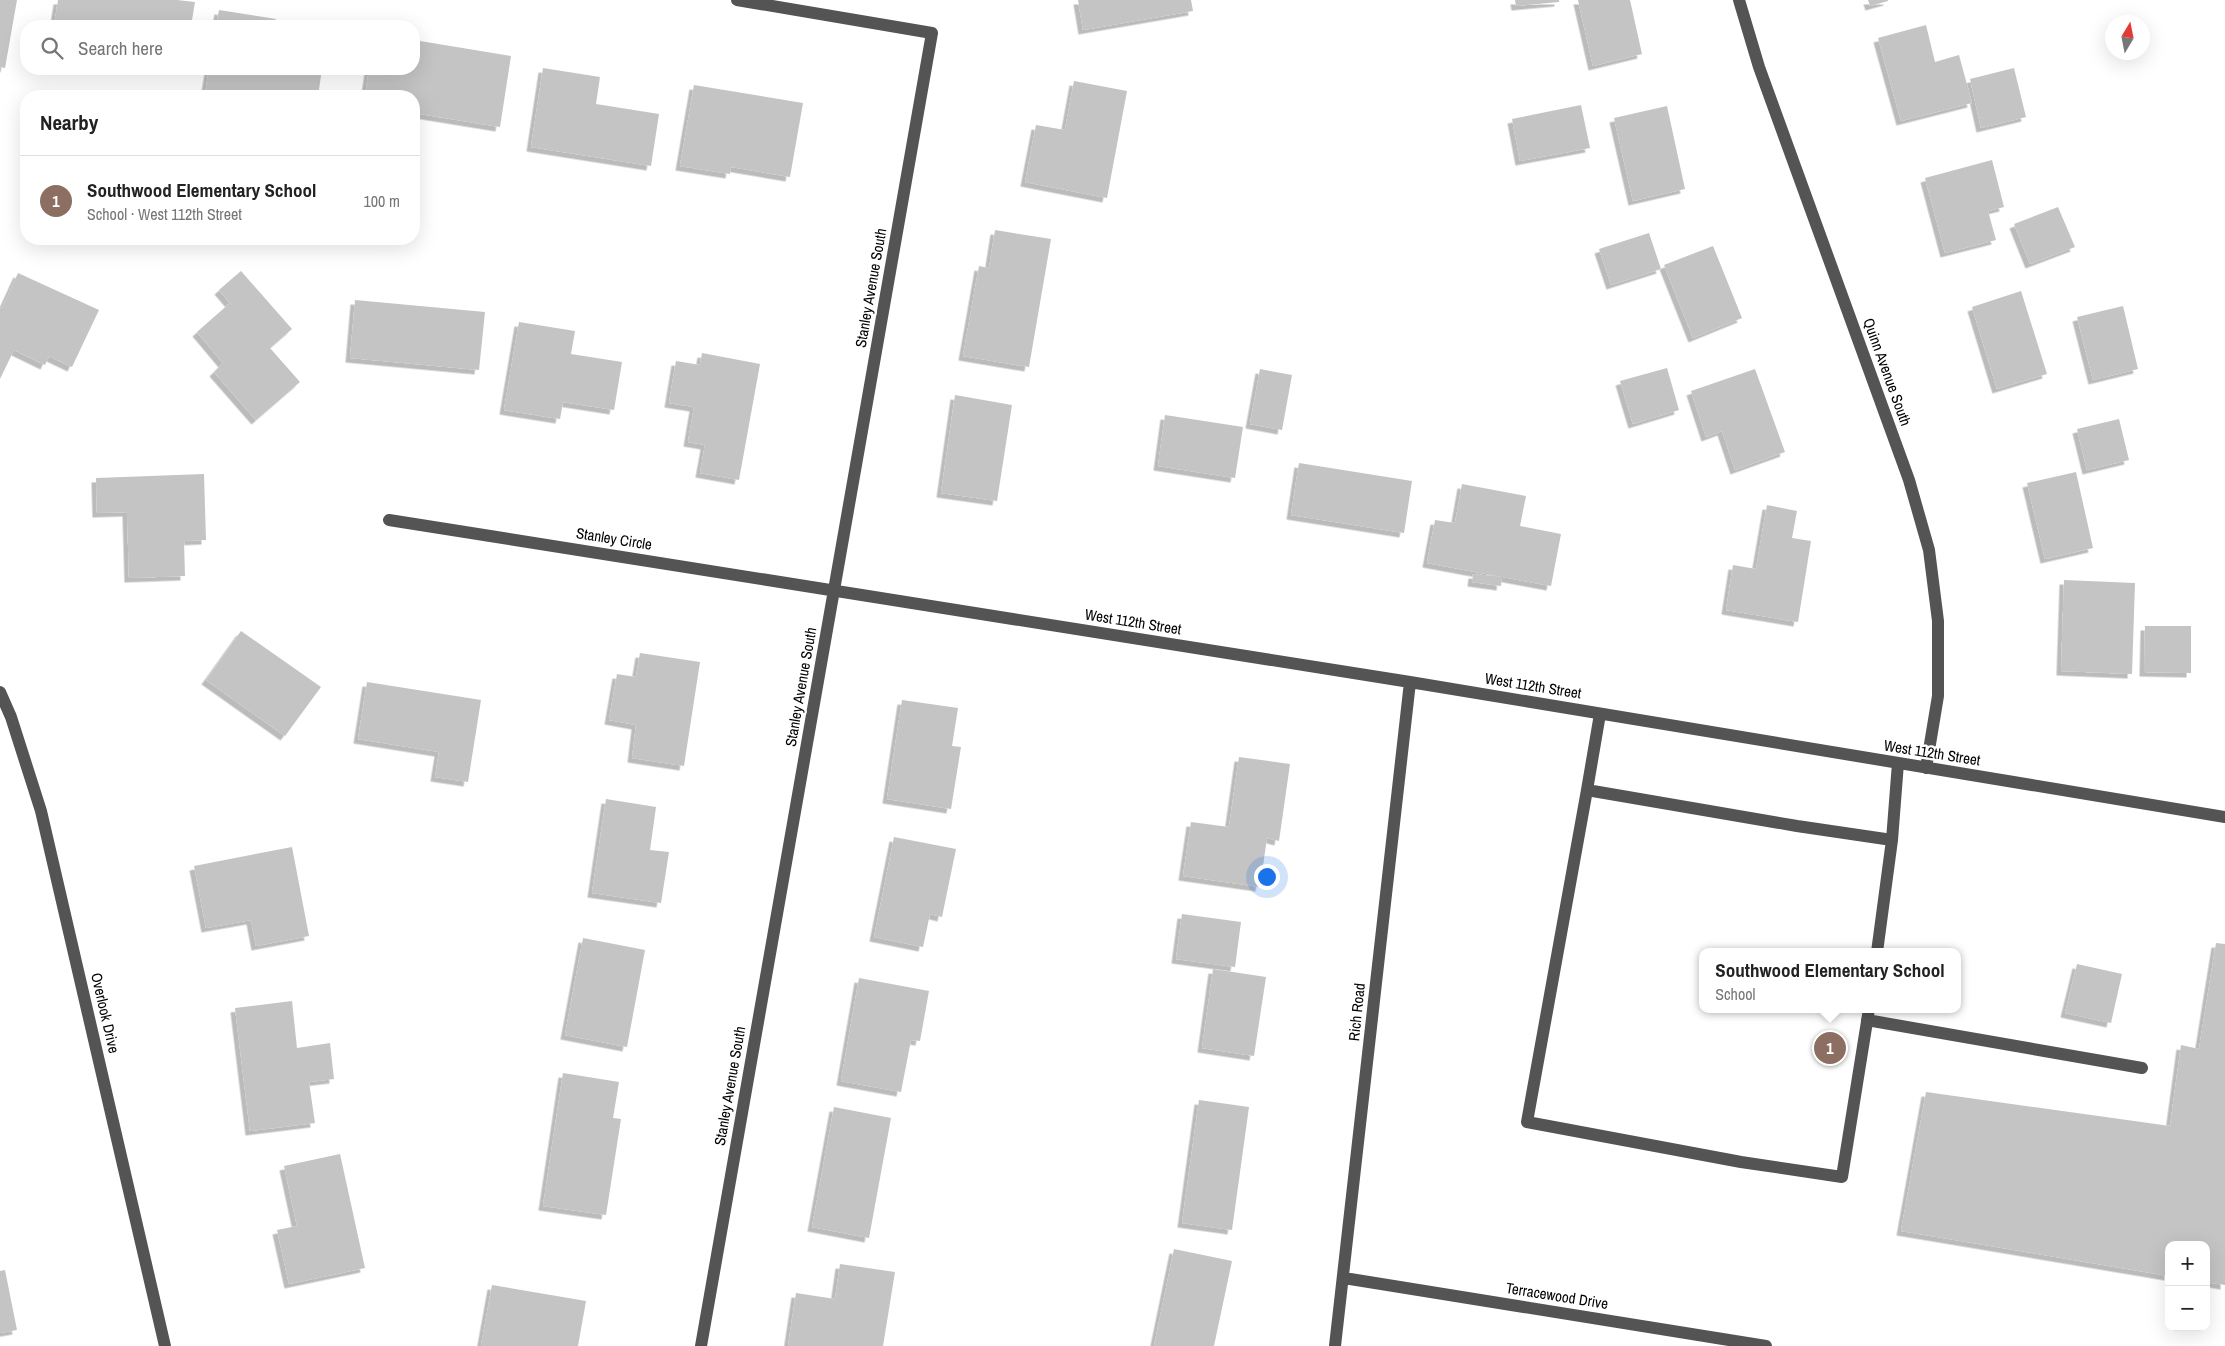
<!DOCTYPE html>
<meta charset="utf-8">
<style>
:root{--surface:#fff;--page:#f6f6f6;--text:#222;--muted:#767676;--line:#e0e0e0;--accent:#ea580c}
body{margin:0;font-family:"Archivo Narrow",sans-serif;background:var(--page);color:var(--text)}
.controls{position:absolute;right:15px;bottom:15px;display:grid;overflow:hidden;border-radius:10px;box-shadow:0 5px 20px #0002}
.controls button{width:45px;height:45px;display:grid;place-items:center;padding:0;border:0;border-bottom:1px solid var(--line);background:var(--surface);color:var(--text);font:25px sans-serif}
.compass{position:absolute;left:2105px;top:15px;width:45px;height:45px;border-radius:50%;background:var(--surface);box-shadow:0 5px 20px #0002;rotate:10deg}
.you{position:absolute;left:1266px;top:876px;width:18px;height:18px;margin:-12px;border:4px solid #fff;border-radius:50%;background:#1a73e8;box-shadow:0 0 0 8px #1a73e833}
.badge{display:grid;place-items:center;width:32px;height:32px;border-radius:50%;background:var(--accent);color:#fff;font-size:16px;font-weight:700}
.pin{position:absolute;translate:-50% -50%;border:2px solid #fff;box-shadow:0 1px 5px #0006}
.popup{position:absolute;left:1699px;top:948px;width:262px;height:65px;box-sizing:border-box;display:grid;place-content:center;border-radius:10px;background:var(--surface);filter:drop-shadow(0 1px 4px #0005);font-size:16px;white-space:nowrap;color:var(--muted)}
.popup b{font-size:19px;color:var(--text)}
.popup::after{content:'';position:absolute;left:50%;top:100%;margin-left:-10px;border:10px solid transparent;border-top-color:var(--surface)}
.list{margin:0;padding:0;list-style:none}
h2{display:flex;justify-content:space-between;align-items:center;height:65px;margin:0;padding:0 20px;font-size:21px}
h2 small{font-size:16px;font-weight:400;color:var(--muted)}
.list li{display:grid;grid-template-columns:32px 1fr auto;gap:15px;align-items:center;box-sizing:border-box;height:90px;padding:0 20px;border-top:1px solid var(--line)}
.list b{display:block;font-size:19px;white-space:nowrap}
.list p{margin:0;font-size:16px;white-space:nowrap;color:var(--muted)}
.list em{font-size:16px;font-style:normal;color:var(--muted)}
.icon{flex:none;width:28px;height:28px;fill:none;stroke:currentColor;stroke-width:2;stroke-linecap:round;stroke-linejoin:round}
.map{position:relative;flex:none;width:2225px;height:1346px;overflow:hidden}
.search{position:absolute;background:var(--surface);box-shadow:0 5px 20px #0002;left:20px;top:20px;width:400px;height:55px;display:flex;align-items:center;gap:12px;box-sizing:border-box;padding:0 18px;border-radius:20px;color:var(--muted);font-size:19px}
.panel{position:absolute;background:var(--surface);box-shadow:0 5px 20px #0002;left:20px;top:90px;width:400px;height:155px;border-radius:20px}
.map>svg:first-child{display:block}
.building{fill:#c4c4c4;filter:url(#shadow)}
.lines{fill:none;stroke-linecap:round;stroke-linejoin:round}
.minor{stroke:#545454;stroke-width:12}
.labels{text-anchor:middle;stroke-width:4.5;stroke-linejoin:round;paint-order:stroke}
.street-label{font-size:15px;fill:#000;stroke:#fff}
</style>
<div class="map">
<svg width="2225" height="1346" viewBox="0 0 2225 1346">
<defs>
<filter id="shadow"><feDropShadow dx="-4.5" dy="4.5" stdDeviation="0" flood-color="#0004"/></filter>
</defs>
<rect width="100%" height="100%" fill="#fff"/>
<path class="building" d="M 0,0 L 17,0 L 5,68 L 0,67 Z
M 58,0 L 177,0 L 195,2 L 191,26 L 54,26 Z
M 1078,0 L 1191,0 L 1193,11 L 1083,30 Z
M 1515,0 L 1559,0 L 1559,2 L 1516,6 Z
M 1578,0 L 1630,0 L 1642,54 L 1593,66 Z
M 1868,0 L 1888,0 L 1888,1 L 1870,6 Z
M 219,10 L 276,19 L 275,26 L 216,26 Z
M 1926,25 L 1935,62 L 1959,55 L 1972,103 L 1901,121 L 1878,38 Z
M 414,40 L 511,56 L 500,127 L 414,113 L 414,96 L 365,96 L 369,69 L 414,69 Z
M 543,68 L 600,77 L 596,104 L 659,114 L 651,166 L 531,147 Z
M 2014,68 L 2026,117 L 1981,128 L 1970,79 Z
M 209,69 L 322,69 L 318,96 L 218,96 L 205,94 Z
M 1074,81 L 1127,91 L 1107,198 L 1025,182 L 1036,125 L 1065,130 Z
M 694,85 L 803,103 L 790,177 L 731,167 L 730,174 L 680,166 Z
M 1581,105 L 1590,148 L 1520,161 L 1512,119 Z
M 1667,106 L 1685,189 L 1633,201 L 1614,118 Z
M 1992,160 L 2004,207 L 1988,211 L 1996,240 L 1945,253 L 1925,178 Z
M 2058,207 L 2075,247 L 2030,264 L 2014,224 Z
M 995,230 L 1051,239 L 1029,367 L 963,356 L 979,266 L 989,268 Z
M 1649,233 L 1661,269 L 1611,285 L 1599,249 Z
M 1713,246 L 1742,318 L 1693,338 L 1664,265 Z
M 241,271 L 292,329 L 270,348 L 300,382 L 256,420 L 214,372 L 223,363 L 197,332 L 230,303 L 219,290 Z
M 18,273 L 99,310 L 72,367 L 49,356 L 45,365 L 14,350 L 0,379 L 0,307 L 2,308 Z
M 2021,291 L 2047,374 L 1997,389 L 1972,307 Z
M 355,300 L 485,312 L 479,370 L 350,358 Z
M 2123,306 L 2138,369 L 2093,380 L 2077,317 Z
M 519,322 L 575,331 L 571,354 L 622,362 L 614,410 L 563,402 L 560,419 L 504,410 Z
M 702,353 L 760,364 L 739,480 L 700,473 L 705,445 L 688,442 L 694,407 L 669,403 L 676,361 L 700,365 Z
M 1667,368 L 1679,410 L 1633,424 L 1620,381 Z
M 1260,369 L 1292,375 L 1282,430 L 1250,424 Z
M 1755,369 L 1785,452 L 1735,470 L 1722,431 L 1706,437 L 1691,391 Z
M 955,395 L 1012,405 L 997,501 L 941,493 Z
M 1165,415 L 1243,427 L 1235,478 L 1158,466 Z
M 2119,419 L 2129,460 L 2087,470 L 2077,429 Z
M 1299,463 L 1412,481 L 1404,533 L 1291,515 Z
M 2076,472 L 2093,548 L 2045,559 L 2027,483 Z
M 204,474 L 206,540 L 184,541 L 185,576 L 129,578 L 127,512 L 97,513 L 96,478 Z
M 1462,484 L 1526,496 L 1520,526 L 1561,534 L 1551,586 L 1427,563 L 1435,520 L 1455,523 Z
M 1767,505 L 1797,511 L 1792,538 L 1811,541 L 1798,622 L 1726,610 L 1733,565 L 1756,569 Z
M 1473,574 L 1502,577 L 1501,586 L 1472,582 Z
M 2064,580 L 2135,583 L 2132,674 L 2061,671 Z
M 2145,626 L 2191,626 L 2191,673 L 2144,672 Z
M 241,631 L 321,687 L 285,736 L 206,680 Z
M 640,653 L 700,662 L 684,766 L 632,758 L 636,725 L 609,720 L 617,674 L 636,677 Z
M 367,682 L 481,700 L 468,782 L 435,777 L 439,752 L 358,739 Z
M 902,700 L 958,708 L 952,746 L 961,747 L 951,809 L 887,799 Z
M 1239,757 L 1290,764 L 1279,841 L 1267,838 L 1260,887 L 1183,876 L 1191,822 L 1229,827 Z
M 606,799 L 656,807 L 650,850 L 669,852 L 661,903 L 592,893 Z
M 894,837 L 956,849 L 942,917 L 930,914 L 923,947 L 874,937 Z
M 292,847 L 309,936 L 256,946 L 251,920 L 206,928 L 194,866 Z
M 1182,914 L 1241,922 L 1235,967 L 1176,959 Z
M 583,938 L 645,950 L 627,1047 L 565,1035 Z
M 2216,943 L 2225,944 L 2225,1285 L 2206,1282 L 2206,1245 L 2169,1245 L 2169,1276 L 1901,1231 L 1926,1092 L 2170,1126 L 2181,1045 L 2199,1049 Z
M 2077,964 L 2122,974 L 2111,1023 L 2065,1013 Z
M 1213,969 L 1266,977 L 1254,1056 L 1202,1048 Z
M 859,978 L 929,991 L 920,1041 L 911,1040 L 901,1092 L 841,1081 Z
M 292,1001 L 297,1048 L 330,1043 L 334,1079 L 309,1082 L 315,1123 L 250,1131 L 235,1008 Z
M 563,1073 L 619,1082 L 613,1118 L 621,1119 L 606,1215 L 543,1206 Z
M 1199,1100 L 1249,1107 L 1232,1230 L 1182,1223 Z
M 834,1107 L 891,1118 L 869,1238 L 812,1227 Z
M 340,1154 L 365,1268 L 289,1284 L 277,1230 L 297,1226 L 284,1166 Z
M 1174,1249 L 1232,1261 L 1214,1346 L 1154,1346 Z
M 840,1264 L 895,1272 L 883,1346 L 788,1346 L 796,1293 L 835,1299 Z
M 5,1270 L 17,1330 L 0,1333 L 0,1271 Z
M 492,1285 L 586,1301 L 578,1346 L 481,1346 Z"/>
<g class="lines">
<path class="minor" d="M 1739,0 L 1759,67 L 1909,480 L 1929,550 L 1938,621 L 1938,696 L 1926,768
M 389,520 L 1410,682 L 2225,817
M 0,692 L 11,717 L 41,811 L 165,1346
M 1600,714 L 1587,790 L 1797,826 L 1892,840 L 1898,763
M 1587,790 L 1527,1122 L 1741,1162 L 1842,1177 L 1869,1009
M 1877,952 L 1892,840
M 1867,1020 L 2142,1068
M 1344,1278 L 1766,1346
M 701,1346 L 932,33 L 737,0
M 1335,1346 L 1410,682"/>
</g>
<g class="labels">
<g class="street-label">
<text transform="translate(871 288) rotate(-80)" y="5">Stanley Avenue South</text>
<text transform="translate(1887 372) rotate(70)" y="5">Quinn Avenue South</text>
<text transform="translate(614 539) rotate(9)" y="5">Stanley Circle</text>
<text transform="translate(1133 622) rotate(9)" y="5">West 112th Street</text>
<text transform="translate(1533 686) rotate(9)" y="5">West 112th Street</text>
<text transform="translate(801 687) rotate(-80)" y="5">Stanley Avenue South</text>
<text transform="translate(1932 753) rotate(9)" y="5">West 112th Street</text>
<text transform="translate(1357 1012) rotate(-84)" y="5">Rich Road</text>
<text transform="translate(105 1013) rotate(77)" y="5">Overlook Drive</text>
<text transform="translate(730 1086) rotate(-80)" y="5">Stanley Avenue South</text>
<text transform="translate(1557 1296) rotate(9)" y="5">Terracewood Drive</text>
</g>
</g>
</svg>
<div class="controls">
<button>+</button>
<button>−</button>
</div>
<svg class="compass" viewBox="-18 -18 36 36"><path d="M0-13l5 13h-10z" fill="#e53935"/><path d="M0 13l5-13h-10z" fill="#767676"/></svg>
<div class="you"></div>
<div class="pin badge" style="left:1830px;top:1048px;background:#8d6e63">1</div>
<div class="popup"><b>Southwood Elementary School</b>School</div>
<div class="search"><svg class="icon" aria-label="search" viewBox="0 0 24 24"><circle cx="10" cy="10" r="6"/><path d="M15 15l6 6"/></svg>Search here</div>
<section class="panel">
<h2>Nearby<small></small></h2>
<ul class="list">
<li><span class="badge" style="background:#8d6e63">1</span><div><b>Southwood Elementary School</b><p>School · West 112th Street</p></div><em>100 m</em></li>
</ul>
</section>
</div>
